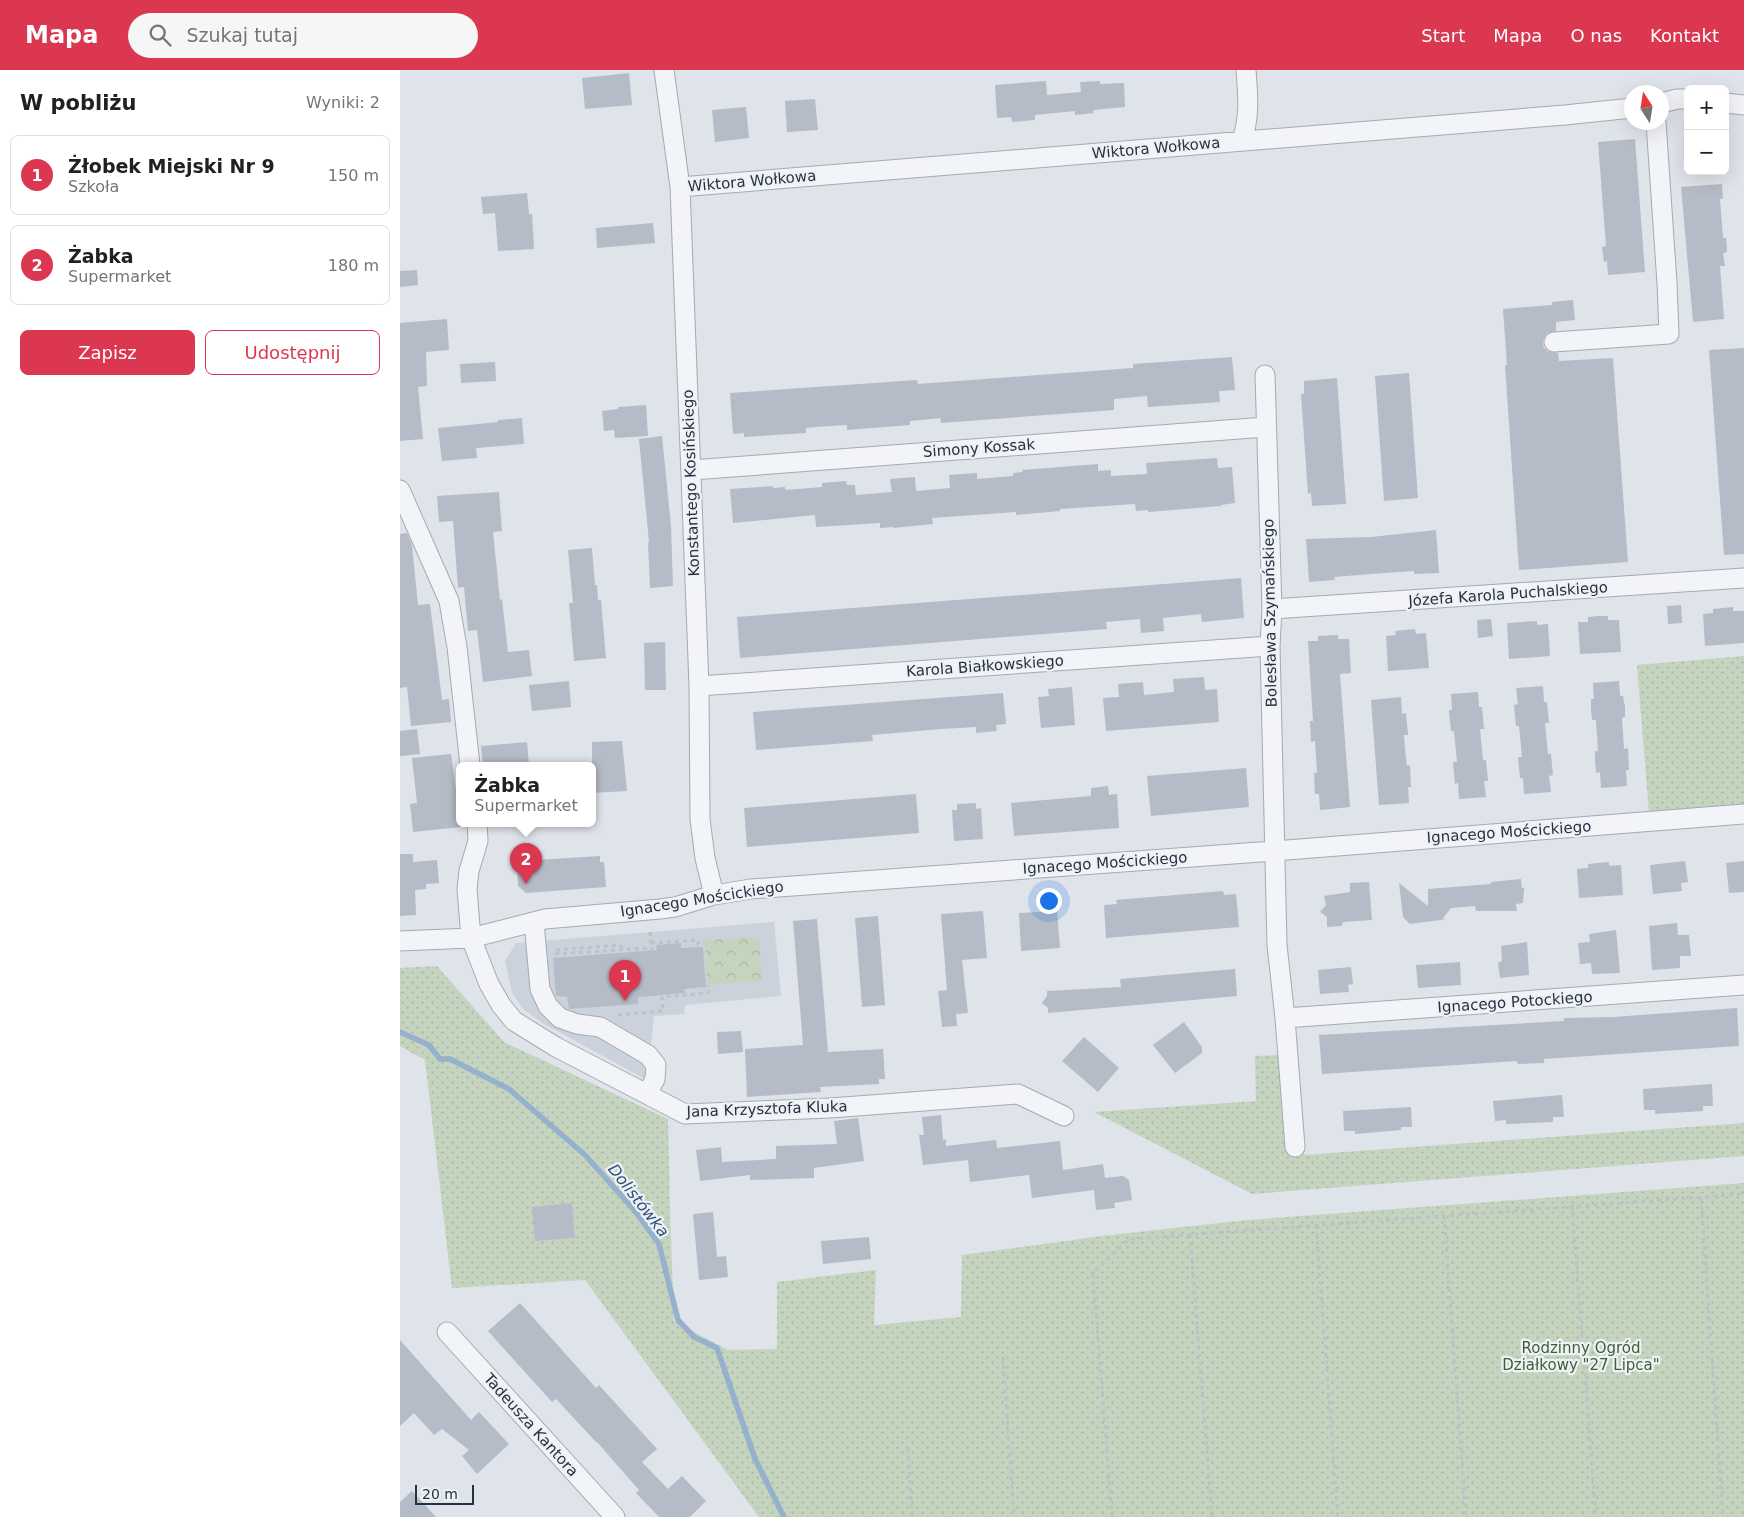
<!DOCTYPE html>
<html lang="pl">
<meta charset="utf-8">
<style>
:root{--surface:#fff;--page:#f6f6f6;--text:#202124;--muted:#757577;--line:#e0e0e0;--accent:#db3751}
body{margin:0;font-family:"DejaVu Sans",sans-serif;background:var(--page);color:var(--text)}
.controls{position:absolute;right:15px;top:15px;display:grid;overflow:hidden;border-radius:8px;box-shadow:0 5px 20px #0002}
.controls button{width:45px;height:45px;display:grid;place-items:center;padding:0;border:0;border-bottom:1px solid var(--line);background:var(--surface);color:var(--text);font:25px sans-serif}
.compass{position:absolute;left:1224px;top:15px;width:45px;height:45px;border-radius:50%;background:var(--surface);box-shadow:0 5px 20px #0002;rotate:348deg}
.scale{position:absolute;left:15px;bottom:12px;width:59px;box-sizing:border-box;padding-left:5px;border:2px solid #263142;border-top:0;font-size:14px;line-height:18px;white-space:nowrap;color:#263142;-webkit-text-stroke:4px #eef2f7;paint-order:stroke}
.you{position:absolute;left:648px;top:830px;width:18px;height:18px;margin:-12px;border:4px solid #fff;border-radius:50%;background:#1a73e8;box-shadow:0 0 0 8px #1a73e833}
.badge{display:grid;place-items:center;width:32px;height:32px;border-radius:50%;background:var(--accent);color:#fff;font-size:16px;font-weight:700}
.pin{position:absolute;translate:-50% -41px;filter:drop-shadow(0 1px 2px #0008)}
.pin::after{content:'';position:absolute;top:26px;width:18px;height:15px;background:inherit;clip-path:polygon(0 0,100% 0,50% 100%)}
.popup{position:absolute;left:56px;top:692px;width:140px;height:65px;box-sizing:border-box;display:grid;place-content:center;border-radius:8px;background:var(--surface);filter:drop-shadow(0 1px 4px #0005);font-size:16px;white-space:nowrap;color:var(--muted)}
.popup b{font-size:19px;color:var(--text)}
.popup::after{content:'';position:absolute;left:50%;top:100%;margin-left:-10px;border:10px solid transparent;border-top-color:var(--surface)}
.list{margin:0;padding:0;list-style:none}
h2{display:flex;justify-content:space-between;align-items:center;height:65px;margin:0;padding:0 20px;font-size:21px}
h2 small{font-size:16px;font-weight:400;color:var(--muted)}
.list li{display:grid;grid-template-columns:32px 1fr auto;gap:15px;align-items:center;box-sizing:border-box;height:80px;margin:0 10px 10px;padding:0 10px;border:1px solid var(--line);border-radius:8px}
.list b{display:block;font-size:19px;white-space:nowrap}
.list p{margin:0;font-size:16px;white-space:nowrap;color:var(--muted)}
.list em{font-size:16px;font-style:normal;color:var(--muted)}
.actions{display:flex;gap:10px;padding:15px 20px}
.actions a{flex:1;padding:11px 0;border:1px solid var(--accent);border-radius:8px;text-align:center;font-size:18px;color:var(--accent)}
.actions .main{background:var(--accent);color:#fff}
.icon{flex:none;width:28px;height:28px;fill:none;stroke:currentColor;stroke-width:2;stroke-linecap:round;stroke-linejoin:round}
.map{position:relative;flex:none;width:1344px;height:1447px;overflow:hidden}
header{display:flex;align-items:center;gap:30px;box-sizing:border-box;height:70px;padding:0 25px;background:var(--accent);color:#fff}
header strong{font-size:24px}
nav{display:flex;gap:28px;margin-inline-start:auto;font-size:18px}
.search{width:350px;height:45px;background:var(--page);display:flex;align-items:center;gap:12px;box-sizing:border-box;padding:0 18px;border-radius:28px;color:var(--muted);font-size:19px}
main{display:flex}
aside{flex:1;background:var(--surface)}
.map>svg:first-child{display:block}
.built{fill:#ccd2dc}
.grass{fill:url(#grass-dots)}
.park{fill:url(#park-crowns)}
.lines{fill:none;stroke-linecap:round;stroke-linejoin:round}
.stream{stroke:#96b1cd;stroke-width:5.5}
.building{fill:#b5bcc7}
.minor-casing{stroke:#a4aab4;stroke-width:21}
.path{stroke:#bdc1c8;stroke-width:3;stroke-dasharray:4 4;stroke-linecap:butt}
.minor{stroke:#f2f4f7;stroke-width:19}
.labels{text-anchor:middle;stroke-width:4.5;stroke-linejoin:round;paint-order:stroke}
.street-label{font-size:15px;fill:#263142;stroke:#eef2f7}
.park-label{font-size:15px;fill:#3b5f32;stroke:#eef2f7}
.water-label{font-size:16px;font-style:italic;fill:#2c507a;stroke:#eef2f7}
</style>
<header>
<strong>Mapa</strong>
<div class="search"><svg class="icon" aria-label="search" viewBox="0 0 24 24"><circle cx="10" cy="10" r="6"/><path d="M15 15l6 6"/></svg>Szukaj tutaj</div>
<nav><a>Start</a><a>Mapa</a><a>O nas</a><a>Kontakt</a></nav>
</header>
<main>
<aside>
<h2>W pobliżu<small>Wyniki: 2</small></h2>
<ul class="list">
<li><span class="badge">1</span><div><b>Żłobek Miejski Nr 9</b><p>Szkoła</p></div><em>150 m</em></li>
<li><span class="badge">2</span><div><b>Żabka</b><p>Supermarket</p></div><em>180 m</em></li>
</ul>
<div class="actions"><a class="main">Zapisz</a><a>Udostępnij</a></div>
</aside>
<div class="map">
<svg width="1344" height="1447" viewBox="0 0 1344 1447">
<defs>
<pattern id="grass-dots" width="8" height="8" patternUnits="userSpaceOnUse" patternTransform="scale(1.25)"><rect width="8" height="8" fill="#c5d4bf"/><path d="M2 2h.1M6 6h.1" fill="none" stroke="#a9b6a5" stroke-width="1.8" stroke-linecap="round"/></pattern>
<pattern id="park-crowns" width="20" height="18" patternUnits="userSpaceOnUse" patternTransform="scale(1.25)"><rect width="20" height="18" fill="#c5d4bf"/><path d="M2 6a3 3 0 1 1 6 0M12 15a3 3 0 1 1 6 0" fill="none" stroke="#a9b6a5"/></pattern>
</defs>
<rect width="100%" height="100%" fill="#dfe3ea"/>
<path class="built" d="M 374,852 L 381,926 L 285,935 L 284,944 L 254,946 L 247,1010 L 144,954 L 124,940 L 112,923 L 105,891 L 116,873 Z"/>
<path class="grass" d="M 1344,586 L 1344,736 L 1249,743 L 1237,595 Z
M 37,896 L 104,972 L 268,1049 L 270,1141 L 274,1251 L 328,1280 L 377,1279 L 377,1212 L 476,1200 L 474,1255 L 561,1247 L 562,1185 L 702,1166 L 847,1150 L 1344,1113 L 1344,1447 L 359,1447 L 185,1210 L 52,1218 L 25,990 L 0,976 L 0,898 Z
M 898,984 L 904,1085 L 1344,1053 L 1344,1086 L 852,1124 L 694,1042 L 856,1031 L 855,986 Z"/>
<path class="park" d="M 359,867 L 362,911 L 307,915 L 305,876 L 302,876 L 302,870 Z"/>
<g class="lines">
<path class="stream" d="M 0,962 L 29,975 L 40,989 L 50,989 L 109,1019 L 185,1085 L 235,1141 L 259,1174 L 278,1250 L 294,1267 L 317,1278 L 355,1389 L 384,1447"/>
</g>
<path class="building" d="M 229,3 L 232,35 L 185,39 L 182,8 Z
M 646,11 L 647,25 L 681,22 L 680,12 L 700,11 L 700,14 L 724,13 L 725,37 L 693,40 L 694,43 L 675,45 L 675,41 L 635,45 L 635,50 L 612,52 L 611,47 L 597,48 L 595,15 Z
M 415,29 L 418,60 L 387,62 L 385,31 Z
M 346,37 L 349,68 L 315,72 L 312,40 Z
M 1235,69 L 1245,202 L 1208,205 L 1207,191 L 1204,192 L 1202,177 L 1206,176 L 1198,72 Z
M 1322,114 L 1323,129 L 1320,129 L 1323,168 L 1326,168 L 1327,182 L 1323,183 L 1325,196 L 1320,196 L 1324,249 L 1293,252 L 1281,117 Z
M 127,123 L 129,144 L 132,144 L 134,179 L 98,181 L 95,143 L 83,144 L 81,127 Z
M 253,153 L 255,173 L 197,178 L 196,158 Z
M 17,200 L 18,215 L 0,217 L 0,201 Z
M 1173,230 L 1175,250 L 1156,252 L 1156,261 L 1147,263 L 1144,268 L 1143,273 L 1144,278 L 1149,282 L 1158,283 L 1159,291 L 1213,288 L 1228,492 L 1119,500 L 1105,295 L 1107,295 L 1103,239 L 1152,235 L 1152,232 Z
M 47,249 L 49,280 L 26,282 L 27,316 L 18,317 L 23,369 L 0,371 L 0,253 Z
M 1344,278 L 1344,484 L 1324,485 L 1309,280 Z
M 832,287 L 835,320 L 819,321 L 820,332 L 748,337 L 747,326 L 714,329 L 714,340 L 541,353 L 540,348 L 510,351 L 510,355 L 447,360 L 447,355 L 416,357 L 406,358 L 406,363 L 344,367 L 344,363 L 333,364 L 330,323 L 517,310 L 518,314 L 626,306 L 733,298 L 733,294 Z
M 95,292 L 96,311 L 61,313 L 60,294 Z
M 1009,303 L 1018,428 L 984,431 L 975,306 Z
M 937,308 L 946,434 L 912,436 L 911,423 L 908,424 L 901,324 L 904,324 L 904,311 Z
M 246,335 L 248,366 L 215,368 L 214,360 L 204,361 L 202,341 L 218,339 L 218,337 Z
M 122,348 L 124,374 L 76,378 L 77,388 L 42,391 L 38,358 L 98,352 L 98,350 Z
M 262,366 L 271,456 L 273,516 L 250,518 L 248,473 L 249,472 L 239,369 Z
M 817,388 L 818,398 L 832,397 L 835,433 L 821,435 L 821,436 L 748,442 L 748,440 L 736,441 L 735,434 L 660,439 L 660,441 L 616,445 L 616,442 L 532,448 L 533,454 L 493,458 L 493,457 L 480,458 L 480,453 L 416,457 L 415,445 L 333,453 L 330,419 L 373,416 L 373,418 L 385,417 L 385,420 L 422,417 L 422,413 L 446,411 L 447,415 L 455,415 L 456,425 L 492,422 L 490,409 L 515,407 L 516,421 L 550,418 L 549,405 L 577,403 L 577,409 L 613,406 L 613,403 L 623,402 L 622,400 L 698,394 L 698,401 L 711,400 L 711,406 L 747,404 L 746,393 Z
M 99,422 L 102,461 L 93,462 L 100,530 L 102,529 L 108,582 L 129,580 L 132,606 L 83,612 L 77,560 L 68,561 L 64,517 L 58,518 L 53,451 L 39,452 L 37,426 Z
M 1036,460 L 1039,503 L 1014,504 L 1014,501 L 984,503 L 934,507 L 935,510 L 909,512 L 906,469 L 971,467 Z
M 7,463 L 12,475 L 18,535 L 30,534 L 42,630 L 49,629 L 51,652 L 11,656 L 7,617 L 0,618 L 0,464 Z
M 192,478 L 195,515 L 197,515 L 198,530 L 201,530 L 206,588 L 174,591 L 169,533 L 173,533 L 168,480 Z
M 841,508 L 844,548 L 802,552 L 801,544 L 763,548 L 764,561 L 741,563 L 740,549 L 706,552 L 707,559 L 340,588 L 337,547 Z
M 1281,535 L 1282,553 L 1268,554 L 1267,536 Z
M 1333,537 L 1333,541 L 1344,541 L 1344,573 L 1305,576 L 1303,544 L 1313,543 L 1313,539 Z
M 1198,546 L 1208,546 L 1208,550 L 1219,550 L 1221,582 L 1180,584 L 1178,552 L 1188,552 L 1188,547 Z
M 1091,549 L 1093,566 L 1078,568 L 1077,550 Z
M 1137,551 L 1137,555 L 1148,554 L 1150,586 L 1109,589 L 1107,553 Z
M 1015,559 L 1016,564 L 1026,563 L 1029,598 L 988,601 L 986,566 L 996,565 L 995,561 Z
M 938,565 L 938,569 L 949,569 L 951,603 L 940,604 L 950,737 L 920,740 L 919,724 L 915,724 L 914,703 L 917,703 L 915,671 L 911,672 L 910,651 L 913,651 L 908,571 L 918,571 L 918,566 Z
M 265,572 L 266,620 L 245,620 L 244,573 Z
M 804,607 L 805,620 L 817,619 L 819,652 L 706,661 L 703,628 L 719,627 L 718,614 L 743,612 L 744,625 L 774,622 L 773,609 Z
M 169,611 L 171,637 L 132,641 L 129,615 Z
M 1219,611 L 1220,626 L 1223,626 L 1225,637 L 1225,647 L 1222,648 L 1224,679 L 1228,678 L 1229,700 L 1226,700 L 1227,716 L 1201,718 L 1200,702 L 1196,703 L 1195,691 L 1195,681 L 1198,681 L 1196,650 L 1192,650 L 1191,639 L 1191,629 L 1194,629 L 1193,613 Z
M 1143,616 L 1144,632 L 1147,632 L 1149,653 L 1145,653 L 1148,684 L 1151,684 L 1153,705 L 1149,706 L 1151,722 L 1124,724 L 1123,708 L 1120,708 L 1118,687 L 1122,687 L 1119,656 L 1116,656 L 1114,635 L 1118,634 L 1116,618 Z
M 672,617 L 675,655 L 641,658 L 638,627 L 649,626 L 648,619 Z
M 1078,622 L 1079,637 L 1082,637 L 1084,659 L 1080,659 L 1083,690 L 1086,690 L 1088,711 L 1084,711 L 1086,727 L 1059,729 L 1058,713 L 1055,714 L 1053,692 L 1057,692 L 1054,661 L 1051,661 L 1049,640 L 1052,640 L 1051,624 Z
M 603,623 L 606,654 L 596,655 L 597,661 L 576,663 L 576,657 L 541,659 L 472,665 L 473,671 L 356,680 L 353,642 Z
M 1001,627 L 1002,644 L 1006,643 L 1008,665 L 1004,665 L 1005,680 L 1007,696 L 1010,695 L 1011,717 L 1008,717 L 1009,733 L 979,735 L 971,630 Z
M 17,659 L 20,684 L 0,686 L 0,661 Z
M 222,671 L 227,721 L 192,723 L 192,672 Z
M 127,672 L 129,695 L 83,695 L 81,676 Z
M 51,684 L 61,757 L 13,762 L 10,734 L 17,733 L 12,688 Z
M 846,698 L 849,737 L 751,746 L 747,706 Z
M 708,716 L 709,725 L 717,724 L 719,758 L 614,766 L 611,733 L 691,726 L 691,718 Z
M 516,724 L 519,763 L 347,777 L 344,738 Z
M 576,733 L 576,739 L 581,738 L 583,769 L 554,771 L 552,740 L 557,740 L 557,734 Z
M 0,784 L 13,784 L 13,792 L 37,790 L 39,813 L 26,814 L 26,819 L 15,820 L 16,845 L 0,846 Z
M 200,786 L 200,792 L 204,792 L 206,817 L 126,823 L 118,816 L 117,798 L 122,798 L 121,791 Z
M 1285,791 L 1288,812 L 1281,813 L 1282,821 L 1253,824 L 1250,795 Z
M 1344,791 L 1344,822 L 1329,823 L 1326,793 Z
M 1209,792 L 1209,796 L 1221,795 L 1223,825 L 1179,828 L 1177,799 L 1188,798 L 1188,794 Z
M 1121,809 L 1122,818 L 1124,818 L 1123,833 L 1116,834 L 1117,841 L 1076,841 L 1075,836 L 1051,838 L 1043,848 L 1045,849 L 1041,850 L 1010,854 L 1003,847 L 999,813 L 1028,836 L 1028,819 L 1091,814 L 1091,812 Z
M 969,812 L 972,850 L 943,852 L 942,856 L 927,857 L 927,847 L 920,842 L 926,835 L 924,826 L 950,822 L 950,813 Z
M 823,821 L 824,825 L 836,824 L 839,857 L 706,868 L 704,835 L 717,834 L 716,830 Z
M 583,841 L 587,888 L 562,890 L 568,943 L 556,944 L 557,956 L 542,957 L 538,921 L 547,920 L 541,844 Z
M 657,841 L 660,878 L 621,881 L 619,843 Z
M 478,846 L 485,935 L 462,937 L 455,848 Z
M 417,849 L 428,982 L 483,979 L 485,1009 L 479,1009 L 479,1014 L 420,1017 L 421,1022 L 347,1027 L 345,979 L 403,975 L 393,851 Z
M 1277,853 L 1278,865 L 1289,865 L 1291,886 L 1280,886 L 1280,898 L 1252,900 L 1249,856 Z
M 1216,860 L 1220,903 L 1192,904 L 1191,893 L 1180,894 L 1178,873 L 1190,872 L 1189,864 Z
M 1127,872 L 1129,905 L 1100,908 L 1098,893 L 1102,891 L 1101,876 Z
M 281,873 L 281,878 L 303,877 L 306,917 L 284,919 L 285,923 L 238,927 L 238,934 L 169,939 L 167,927 L 156,926 L 153,888 L 257,880 L 256,875 Z
M 1060,892 L 1061,915 L 1018,918 L 1016,895 Z
M 951,897 L 953,914 L 948,915 L 949,922 L 920,924 L 918,900 Z
M 835,899 L 837,926 L 648,943 L 648,938 L 642,933 L 647,926 L 647,921 L 721,917 L 720,909 Z
M 1337,938 L 1339,976 L 1144,989 L 1144,993 L 1118,994 L 1117,991 L 922,1004 L 919,965 L 1164,951 L 1164,948 L 1213,947 Z
M 784,952 L 802,977 L 802,983 L 775,1003 L 753,975 Z
M 341,961 L 343,982 L 318,984 L 317,962 Z
M 684,967 L 719,998 L 698,1022 L 662,991 Z
M 1312,1014 L 1313,1036 L 1303,1036 L 1303,1041 L 1255,1044 L 1255,1040 L 1244,1040 L 1243,1019 Z
M 1162,1025 L 1164,1047 L 1153,1047 L 1153,1052 L 1106,1054 L 1106,1050 L 1095,1051 L 1093,1031 Z
M 1011,1037 L 1012,1057 L 1001,1057 L 1001,1060 L 955,1064 L 955,1061 L 944,1061 L 943,1041 Z
M 541,1045 L 543,1070 L 546,1069 L 546,1076 L 596,1070 L 597,1078 L 660,1071 L 663,1100 L 703,1094 L 705,1108 L 723,1106 L 729,1110 L 732,1130 L 714,1133 L 715,1138 L 696,1140 L 694,1120 L 632,1128 L 629,1105 L 570,1112 L 568,1090 L 523,1095 L 519,1065 L 524,1065 L 522,1047 Z
M 458,1048 L 464,1091 L 414,1098 L 414,1108 L 350,1110 L 350,1105 L 300,1111 L 296,1080 L 321,1077 L 322,1092 L 376,1089 L 376,1076 L 437,1074 L 434,1051 Z
M 172,1133 L 175,1168 L 135,1171 L 132,1137 Z
M 313,1142 L 317,1187 L 326,1186 L 328,1207 L 299,1210 L 293,1144 Z
M 469,1167 L 471,1189 L 423,1194 L 421,1171 Z
M 120,1233 L 196,1318 L 199,1315 L 257,1379 L 242,1392 L 268,1419 L 282,1406 L 306,1431 L 290,1447 L 259,1447 L 236,1423 L 239,1420 L 197,1372 L 196,1372 L 156,1329 L 152,1332 L 88,1261 Z
M 0,1270 L 71,1350 L 79,1342 L 109,1374 L 77,1404 L 62,1386 L 69,1380 L 42,1359 L 34,1365 L 14,1343 L 0,1356 Z
M 12,1421 L 36,1447 L 0,1447 L 0,1432 Z"/>
<g class="lines">
<g class="minor-casing">
<path id="minor" d="M 264,0 L 280,117 L 299,616 L 300,749 L 305,788 L 314,825
M 1262,33 L 1277,29 L 1288,29
M 1325,33 L 1344,35
M 842,71 C 850,45 848,27 846,0
M 280,117 L 1165,45 L 1232,38
M 1154,272 L 1269,264 L 1267,213 L 1256,52
M 865,305 L 872,539 L 870,576 L 877,875 L 885,948 L 895,1077
M 292,400 L 866,357
M 0,420 L 49,531 L 57,577 L 70,695
M 872,539 L 1344,508
M 299,616 L 870,576
M 77,753 L 78,771 L 69,801 L 67,819 L 71,868 L 89,914 L 101,935 L 114,951 L 156,977 L 285,1044 L 430,1038 L 618,1024 L 664,1046
M 134,852 L 140,919 L 148,936 L 160,948 L 177,954 L 200,957 L 248,985 L 256,995 L 255,1009 L 247,1024
M 0,871 L 71,868 L 145,849 L 260,839 L 275,837 L 314,825 L 351,819 L 874,781 L 1344,744
M 885,948 L 1344,915
M 47,1262 L 215,1447"/>
</g>
<path class="path" d="M 250,862 L 252,880
M 251,873 L 298,870 L 298,874 L 302,874
M 156,880 L 219,875 L 225,879
M 155,884 L 251,878
M 218,945 L 263,941 L 262,927 L 308,923 L 308,915
M 1301,1128 L 1323,1447
M 1172,1136 L 1196,1447
M 1044,1146 L 1066,1447
M 916,1155 L 938,1447
M 790,1164 L 812,1447
M 603,1287 L 614,1447
M 508,1378 L 512,1447
M 712,1447 L 693,1203 L 729,1169 L 1344,1124"/>
<use href="#minor" class="minor"/>
</g>
<g class="labels">
<g class="street-label">
<text transform="translate(756 78) rotate(-5)" y="5">Wiktora Wołkowa</text>
<text transform="translate(352 111) rotate(-5)" y="5">Wiktora Wołkowa</text>
<text transform="translate(579 378) rotate(-4)" y="5">Simony Kossak</text>
<text transform="translate(291 413) rotate(-92)" y="5">Konstantego Kosińskiego</text>
<text transform="translate(1108 524) rotate(-4)" y="5">Józefa Karola Puchalskiego</text>
<text transform="translate(870 543) rotate(-91)" y="5">Bolesława Szymańskiego</text>
<text transform="translate(585 596) rotate(-4)" y="5">Karola Białkowskiego</text>
<text transform="translate(1109 762) rotate(-4)" y="5">Ignacego Mościckiego</text>
<text transform="translate(705 793) rotate(-4)" y="5">Ignacego Mościckiego</text>
<text transform="translate(302 829) rotate(-9)" y="5">Ignacego Mościckiego</text>
<text transform="translate(1115 932) rotate(-4)" y="5">Ignacego Potockiego</text>
<text transform="translate(367 1039) rotate(-2)" y="5">Jana Krzysztofa Kluka</text>
<text transform="translate(131 1355) rotate(48)" y="5">Tadeusza Kantora</text>
</g>
<g class="park-label">
<text x="1181" y="1283">Rodzinny Ogród<tspan x="1181" dy="17">Działkowy "27 Lipca"</tspan></text>
</g>
<g class="water-label">
<text transform="translate(239 1130) rotate(52)" y="6">Dolistówka</text>
</g>
</g>
</svg>
<div class="controls">
<button>+</button>
<button>−</button>
</div>
<svg class="compass" viewBox="-18 -18 36 36"><path d="M0-13l5 13h-10z" fill="#e53935"/><path d="M0 13l5-13h-10z" fill="#757577"/></svg>
<div class="scale">20 m</div>
<div class="you"></div>
<div class="pin badge" style="left:225px;top:931px">1</div>
<div class="pin badge" style="left:126px;top:814px">2</div>
<div class="popup"><b>Żabka</b>Supermarket</div>
</div>
</main>
